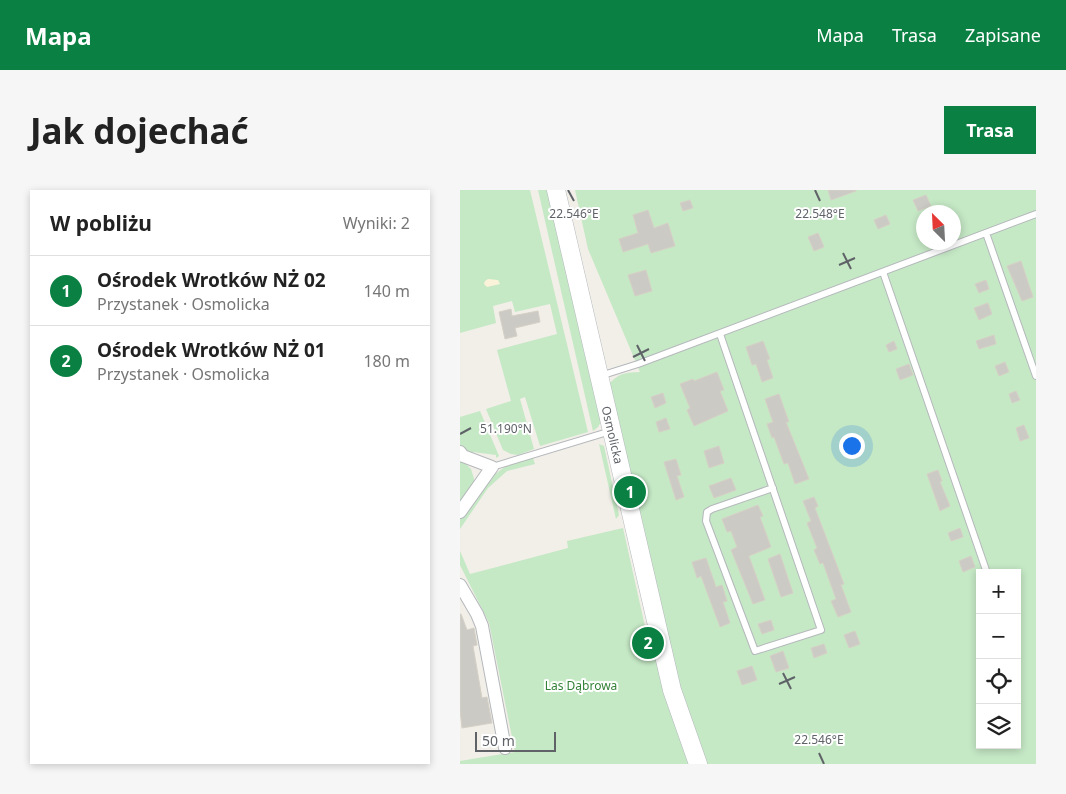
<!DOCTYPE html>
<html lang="pl">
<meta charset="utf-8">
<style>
:root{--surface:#fff;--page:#f6f6f6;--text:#222;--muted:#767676;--line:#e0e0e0;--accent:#0b8043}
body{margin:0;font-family:"Noto Sans",sans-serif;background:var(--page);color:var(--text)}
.controls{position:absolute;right:15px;bottom:15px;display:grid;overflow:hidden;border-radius:0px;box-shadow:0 2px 8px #0003}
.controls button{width:45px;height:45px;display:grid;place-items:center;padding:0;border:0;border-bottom:1px solid var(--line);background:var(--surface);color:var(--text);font:25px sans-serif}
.compass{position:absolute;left:456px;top:15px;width:45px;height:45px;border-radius:50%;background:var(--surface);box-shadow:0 2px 8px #0003;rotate:336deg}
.scale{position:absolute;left:15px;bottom:12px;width:81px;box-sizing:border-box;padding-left:5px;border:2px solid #5f6368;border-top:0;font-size:14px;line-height:18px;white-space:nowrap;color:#5f6368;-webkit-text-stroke:4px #fff;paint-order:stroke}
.you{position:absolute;left:391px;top:255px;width:18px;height:18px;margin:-12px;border:4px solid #fff;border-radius:50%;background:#1a73e8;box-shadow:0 0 0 8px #1a73e833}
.badge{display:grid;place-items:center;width:32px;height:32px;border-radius:50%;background:var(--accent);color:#fff;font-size:16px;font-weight:700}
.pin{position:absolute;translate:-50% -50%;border:2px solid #fff;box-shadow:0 1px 5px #0006}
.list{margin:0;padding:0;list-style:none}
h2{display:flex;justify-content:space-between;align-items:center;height:65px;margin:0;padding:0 20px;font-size:21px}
h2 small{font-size:16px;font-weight:400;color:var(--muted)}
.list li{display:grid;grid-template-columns:32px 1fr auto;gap:15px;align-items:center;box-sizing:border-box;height:70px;padding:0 20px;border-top:1px solid var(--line)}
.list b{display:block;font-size:19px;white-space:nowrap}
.list p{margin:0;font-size:16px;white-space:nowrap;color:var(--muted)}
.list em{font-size:16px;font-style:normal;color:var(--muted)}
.icon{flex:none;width:28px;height:28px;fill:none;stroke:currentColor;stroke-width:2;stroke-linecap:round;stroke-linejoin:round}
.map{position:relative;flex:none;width:576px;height:574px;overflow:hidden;border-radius:0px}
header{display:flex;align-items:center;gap:30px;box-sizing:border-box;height:70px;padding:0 25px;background:var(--accent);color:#fff}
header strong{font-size:24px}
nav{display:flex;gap:28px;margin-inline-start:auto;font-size:18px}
.intro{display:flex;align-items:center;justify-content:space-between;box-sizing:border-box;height:120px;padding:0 30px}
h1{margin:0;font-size:35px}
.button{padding:12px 22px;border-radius:0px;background:var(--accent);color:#fff;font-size:18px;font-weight:700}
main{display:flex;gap:30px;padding:0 30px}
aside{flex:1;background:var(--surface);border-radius:0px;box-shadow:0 2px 8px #0003}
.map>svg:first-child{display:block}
.green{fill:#c5e8c5;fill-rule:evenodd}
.sand{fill:#fbf3d9}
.building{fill:#cccac5;stroke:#d6d1c6}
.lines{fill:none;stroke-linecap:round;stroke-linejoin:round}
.lane-casing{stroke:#b5b8bc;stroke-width:8}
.street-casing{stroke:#b5b8bc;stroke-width:14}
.secondary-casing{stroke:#b6babf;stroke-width:19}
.lane{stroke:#fff;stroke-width:6}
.street{stroke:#fff;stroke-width:12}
.secondary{stroke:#fff;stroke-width:18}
.ticks{fill:none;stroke:#5f6368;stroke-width:2}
.labels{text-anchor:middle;stroke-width:4;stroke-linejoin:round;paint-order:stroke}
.street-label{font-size:12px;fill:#5f6368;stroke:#fff}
.park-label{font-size:12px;fill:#348238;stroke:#fff}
.ticks-label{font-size:12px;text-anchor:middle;fill:#5f6368;stroke:#fff;stroke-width:4;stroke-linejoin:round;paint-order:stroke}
</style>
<header>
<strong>Mapa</strong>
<nav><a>Mapa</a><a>Trasa</a><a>Zapisane</a></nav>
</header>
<div class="intro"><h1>Jak dojechać</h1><a class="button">Trasa</a></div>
<main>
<aside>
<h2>W pobliżu<small>Wyniki: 2</small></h2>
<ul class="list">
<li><span class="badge">1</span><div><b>Ośrodek Wrotków NŻ 02</b><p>Przystanek · Osmolicka</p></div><em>140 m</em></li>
<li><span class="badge">2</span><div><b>Ośrodek Wrotków NŻ 01</b><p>Przystanek · Osmolicka</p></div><em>180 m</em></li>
</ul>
</aside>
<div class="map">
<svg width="576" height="574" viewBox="0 0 576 574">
<rect width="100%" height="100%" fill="#f1efe8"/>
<path class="green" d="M 0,0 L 70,0 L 128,242 L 80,256 L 65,207 L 60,209 L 74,259 L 58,265 L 51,264 L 43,260 L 26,219 L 51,211 L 37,160 L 97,144 L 90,114 L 55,122 L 52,111 L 33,116 L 36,133 L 0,143 Z
M 78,0 L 90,0 L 142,230 L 138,237 L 133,241 Z
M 115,0 L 576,0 L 576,574 L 0,574 L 0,571 L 55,562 L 29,433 L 0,375 L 0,361 L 10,384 L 108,358 L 107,351 L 163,338 L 190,459 L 208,454 L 147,196 C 159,183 163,183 180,182 L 128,59 ZM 463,22 L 493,22 L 493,52 L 463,52 ZM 520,383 L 557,383 L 557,555 L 520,555 Z
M 20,221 L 39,266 L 36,268 L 36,265 L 13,262 L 13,266 L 0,256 L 0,227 Z
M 139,254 L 144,256 L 159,325 L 156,329 Z
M 0,268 L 11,279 L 15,292 L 0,315 Z
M 73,268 L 75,274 L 47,281 L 28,298 L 0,339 L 0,328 L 9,313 L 34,285 L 46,276 Z"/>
<path class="sand" d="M 28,89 L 38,90 L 40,94 L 27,97 L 24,94 L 25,91 Z"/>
<path class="building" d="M 368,0 L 396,0 L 396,1 L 371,10 Z
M 466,5 L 471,16 L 458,21 L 453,10 Z
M 230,10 L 233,18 L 223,21 L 220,13 Z
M 188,20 L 194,38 L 208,33 L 215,56 L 191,63 L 188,54 L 163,62 L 159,49 L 178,43 L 173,25 Z
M 426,25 L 430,34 L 418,39 L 414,30 Z
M 358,43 L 364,57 L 354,61 L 348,47 Z
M 561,71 L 573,107 L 562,111 L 547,76 Z
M 186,80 L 192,101 L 175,106 L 168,85 Z
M 526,90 L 529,99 L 519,103 L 515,94 Z
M 528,113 L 532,124 L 519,130 L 514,118 Z
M 51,119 L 52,126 L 78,121 L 80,132 L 55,138 L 57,146 L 45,149 L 39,122 Z
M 534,145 L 536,154 L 519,159 L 516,151 Z
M 303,151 L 310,169 L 307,170 L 313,188 L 302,192 L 296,174 L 292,175 L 286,157 Z
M 434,151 L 437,159 L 429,162 L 426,155 Z
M 545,172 L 549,182 L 539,186 L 535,176 Z
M 449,174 L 453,185 L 440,190 L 436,179 Z
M 257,182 L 264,200 L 260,201 L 268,221 L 234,236 L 227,220 L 230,218 L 220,194 L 233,189 L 234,191 Z
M 556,201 L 560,210 L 552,213 L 549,204 Z
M 203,203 L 206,213 L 195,218 L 191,207 Z
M 319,204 L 329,232 L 326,232 L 349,289 L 335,294 L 328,273 L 324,274 L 314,247 L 312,248 L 307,234 L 313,232 L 305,209 Z
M 206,228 L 210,239 L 199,242 L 196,232 Z
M 564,235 L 569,248 L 560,251 L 556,238 Z
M 259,256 L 264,273 L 249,278 L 244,261 Z
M 216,269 L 221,285 L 217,286 L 224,307 L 216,310 L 204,272 Z
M 478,280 L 482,291 L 480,292 L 490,316 L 480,321 L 467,284 Z
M 271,288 L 276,300 L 254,308 L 249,296 Z
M 354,307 L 358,316 L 355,318 L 384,394 L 381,395 L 391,422 L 378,427 L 371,411 L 376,409 L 363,373 L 360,374 L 354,360 L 357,358 L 347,333 L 351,331 L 343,311 Z
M 298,315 L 303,326 L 300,327 L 311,357 L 289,366 L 305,410 L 293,414 L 271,360 L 277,357 L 271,341 L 267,342 L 262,329 Z
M 500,338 L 503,347 L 491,351 L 488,343 Z
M 320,364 L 333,403 L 321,407 L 308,369 Z
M 511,366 L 515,377 L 503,382 L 499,371 Z
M 246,368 L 256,397 L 262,395 L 267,411 L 263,412 L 270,433 L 260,437 L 241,386 L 237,388 L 232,372 Z
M 0,424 L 1,424 L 7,440 L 14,438 L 17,455 L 13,456 L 22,508 L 27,507 L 32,533 L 2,538 L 0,520 Z
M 311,430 L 314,440 L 302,444 L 298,434 Z
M 395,441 L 400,454 L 389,458 L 384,445 Z
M 364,454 L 367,463 L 354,468 L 351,458 Z
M 323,461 L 329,478 L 316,482 L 310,466 Z
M 292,476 L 297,490 L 282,495 L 277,481 Z"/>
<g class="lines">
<g class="lane-casing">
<path id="lane" d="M 526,43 L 576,186
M 423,82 L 527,383
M 260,144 L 361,440 L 295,461 L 246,331 L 247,322 L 252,319 L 313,298
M 140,186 L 178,174 L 576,24
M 32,277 L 151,241"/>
</g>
<g class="street-casing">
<path id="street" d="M 0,262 L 3,266 L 32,277 L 0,322
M 0,395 L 17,424 L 22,436 L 45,558"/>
</g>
<g class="secondary-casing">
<path id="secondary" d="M 96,0 L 212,500 L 238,574"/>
</g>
<use href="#lane" class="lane"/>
<use href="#street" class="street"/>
<use href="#secondary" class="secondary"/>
</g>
<path class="ticks" d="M 108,0 L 114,11M 355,0 L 360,11M 383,63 L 391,79M 379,75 L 395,68M 177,155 L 185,171M 173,167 L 189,159M 0,244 L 11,238M 323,483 L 331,499M 319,494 L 335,487M 359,563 L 364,574"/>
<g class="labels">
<g class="street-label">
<text transform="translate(152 245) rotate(77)" y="4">Osmolicka</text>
</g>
<g class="park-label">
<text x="121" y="500">Las Dąbrowa</text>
</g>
</g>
<g class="ticks-label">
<text x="360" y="28">22.548°E</text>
<text x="114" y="28">22.546°E</text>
<text x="46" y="243">51.190°N</text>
<text x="359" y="554">22.546°E</text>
</g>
</svg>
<div class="controls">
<button>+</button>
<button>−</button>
<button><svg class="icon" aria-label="locate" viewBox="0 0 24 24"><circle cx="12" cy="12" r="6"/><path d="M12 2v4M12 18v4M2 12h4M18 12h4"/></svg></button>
<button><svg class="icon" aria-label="layers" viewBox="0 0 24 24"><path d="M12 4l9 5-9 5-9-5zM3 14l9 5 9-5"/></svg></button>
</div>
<svg class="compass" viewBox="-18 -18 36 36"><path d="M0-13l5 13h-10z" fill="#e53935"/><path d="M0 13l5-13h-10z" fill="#767676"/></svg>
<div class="scale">50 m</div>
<div class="you"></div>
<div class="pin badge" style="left:170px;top:302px">1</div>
<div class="pin badge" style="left:188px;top:453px">2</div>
</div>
</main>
